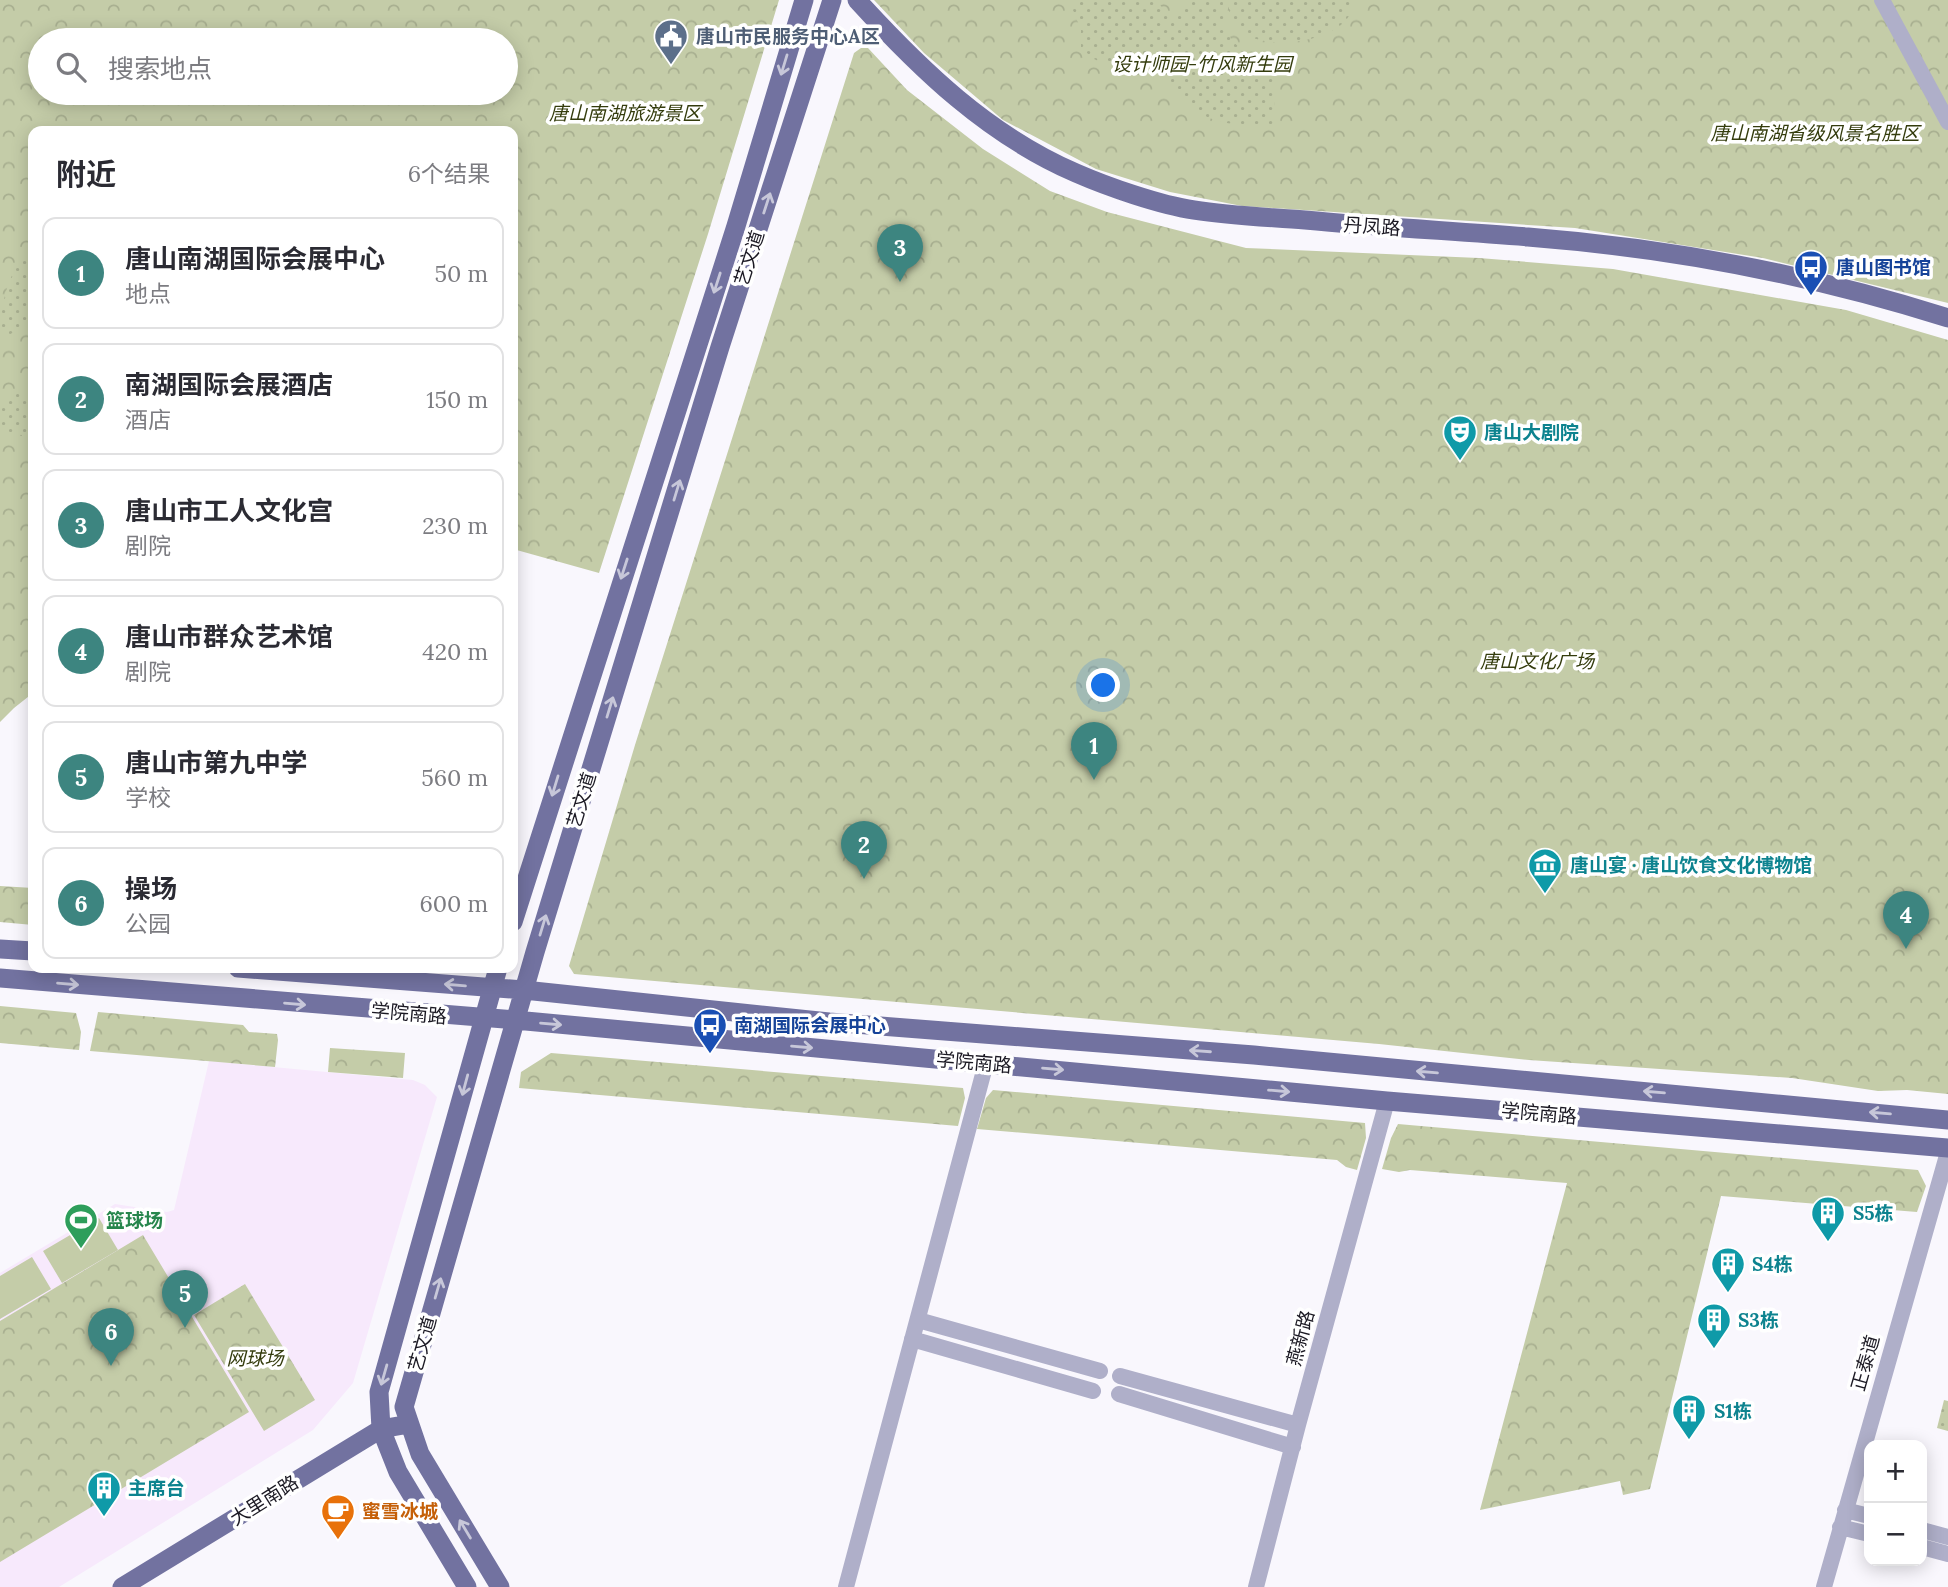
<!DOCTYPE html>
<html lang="zh">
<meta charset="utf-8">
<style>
:root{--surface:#fff;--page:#f2f2f3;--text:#2b2b33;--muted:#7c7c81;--line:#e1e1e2;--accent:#3d8580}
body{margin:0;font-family:Lora,"Noto Sans SC",serif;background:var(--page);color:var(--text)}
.controls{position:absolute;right:21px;bottom:21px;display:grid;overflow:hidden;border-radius:14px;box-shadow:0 4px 18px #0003}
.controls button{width:63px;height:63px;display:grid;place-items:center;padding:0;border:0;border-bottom:2px solid var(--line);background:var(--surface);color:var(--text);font:35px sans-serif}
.you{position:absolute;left:1104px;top:686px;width:24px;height:24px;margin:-18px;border:5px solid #fff;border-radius:50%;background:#1a73e8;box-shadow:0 0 0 10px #1a73e833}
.badge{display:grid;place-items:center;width:46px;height:46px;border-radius:50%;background:var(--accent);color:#fff;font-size:23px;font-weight:700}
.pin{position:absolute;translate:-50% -58px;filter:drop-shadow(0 2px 4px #0008)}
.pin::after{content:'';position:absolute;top:37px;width:24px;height:21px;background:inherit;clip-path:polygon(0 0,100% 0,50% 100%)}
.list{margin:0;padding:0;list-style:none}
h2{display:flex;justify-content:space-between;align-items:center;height:91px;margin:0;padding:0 28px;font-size:30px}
h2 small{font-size:23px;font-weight:400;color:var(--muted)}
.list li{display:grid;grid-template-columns:46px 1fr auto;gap:21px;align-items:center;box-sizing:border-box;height:112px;margin:0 14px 14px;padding:0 14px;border:2px solid var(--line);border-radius:14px}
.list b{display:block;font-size:26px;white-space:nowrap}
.list p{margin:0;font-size:23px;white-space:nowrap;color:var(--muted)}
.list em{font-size:23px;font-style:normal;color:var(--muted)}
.icon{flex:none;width:38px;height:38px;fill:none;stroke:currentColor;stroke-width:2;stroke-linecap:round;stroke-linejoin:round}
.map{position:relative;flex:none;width:1948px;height:1587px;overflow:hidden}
.search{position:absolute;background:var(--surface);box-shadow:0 4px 18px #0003;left:28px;top:28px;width:490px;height:77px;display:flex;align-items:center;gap:18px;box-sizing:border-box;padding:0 24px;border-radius:38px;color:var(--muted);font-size:26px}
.panel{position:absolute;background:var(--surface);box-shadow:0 4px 18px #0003;left:28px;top:126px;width:490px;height:847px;border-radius:14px}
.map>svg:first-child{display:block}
.education{fill:#f7e9fc}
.grass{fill:#c4cca8}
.forest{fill:url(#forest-crowns);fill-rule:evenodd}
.garden{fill:url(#garden-dots)}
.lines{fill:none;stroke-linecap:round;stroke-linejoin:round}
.minor{stroke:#afafc9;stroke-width:16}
.major{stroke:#7272a0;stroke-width:19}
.oneway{stroke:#c7c7d9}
.labels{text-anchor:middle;stroke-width:7;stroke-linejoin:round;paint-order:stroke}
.service-label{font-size:19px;font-weight:bold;fill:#4e5e75;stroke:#fff;text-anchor:start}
.park-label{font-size:19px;font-style:italic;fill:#343c0d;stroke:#fff}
.street-label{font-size:19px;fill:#1b1923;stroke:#fff}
.transit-label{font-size:19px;font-weight:bold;fill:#164399;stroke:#fff;text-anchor:start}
.culture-label{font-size:19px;font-weight:bold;fill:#0d838f;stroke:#fff;text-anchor:start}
.leisure-label{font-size:19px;font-weight:bold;fill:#27864d;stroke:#fff;text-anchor:start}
.food-label{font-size:19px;font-weight:bold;fill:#c56008;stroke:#fff;text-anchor:start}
</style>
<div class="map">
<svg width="1948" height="1587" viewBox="0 0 1948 1587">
<defs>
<pattern id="forest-crowns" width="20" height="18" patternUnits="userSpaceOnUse" patternTransform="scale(1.75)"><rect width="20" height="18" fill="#c4cca8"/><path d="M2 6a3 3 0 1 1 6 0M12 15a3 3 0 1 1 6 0" fill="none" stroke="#a8af90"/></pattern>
<pattern id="garden-dots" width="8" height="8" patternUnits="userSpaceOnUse" patternTransform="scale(1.75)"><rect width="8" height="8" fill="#c4cca8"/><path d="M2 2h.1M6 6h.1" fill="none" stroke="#a8af90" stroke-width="1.8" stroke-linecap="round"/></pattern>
</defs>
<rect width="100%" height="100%" fill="#f9f7fd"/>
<path class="education" d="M 209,1061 L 413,1080 L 425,1085 L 437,1097 L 353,1383 L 313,1430 L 59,1587 L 0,1587 L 0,1273 L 115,1204 L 167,1212 L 174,1210 Z"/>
<path class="grass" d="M 99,1218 L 118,1250 L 62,1283 L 43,1251 Z
M 32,1257 L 51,1289 L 0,1319 L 0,1276 Z"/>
<path class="forest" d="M 0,0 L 779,0 L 708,234 L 599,573 L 513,549 L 513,131 L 33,131 L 33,693 L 14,708 L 0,722 ZM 40,40 L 506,40 L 506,93 L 40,93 Z
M 874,0 L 1948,0 L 1948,303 L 1763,258 L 1575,228 L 1242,206 L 1170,192 L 1096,169 L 1003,120 L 924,53 Z
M 861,48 L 868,48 L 907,90 L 983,149 L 1050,191 L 1107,212 L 1246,248 L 1479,258 L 1613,269 L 1846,310 L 1948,340 L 1948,1094 L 1907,1090 L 1878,1091 L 1792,1078 L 1529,1060 L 1379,1044 L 574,974 L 569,966 L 635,745 L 854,53 Z
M 0,886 L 33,888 L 33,925 L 0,922 Z
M 0,1006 L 76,1013 L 81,1032 L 79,1050 L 0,1043 Z
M 98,1012 L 243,1025 L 249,1032 L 277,1034 L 278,1040 L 275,1067 L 90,1051 Z
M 330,1048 L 405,1053 L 403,1078 L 328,1072 Z
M 551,1053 L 963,1088 L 965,1098 L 958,1126 L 519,1088 L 521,1072 Z
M 993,1090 L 1365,1123 L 1366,1138 L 1357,1170 L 1346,1167 L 1337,1160 L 977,1129 L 986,1098 Z
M 1398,1124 L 1918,1170 L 1926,1186 L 1917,1212 L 1721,1196 L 1650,1489 L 1623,1495 L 1620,1481 L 1480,1510 L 1567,1183 L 1410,1170 L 1399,1172 L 1382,1169 L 1391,1138 Z
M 143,1235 L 249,1412 L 0,1562 L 0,1321 Z
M 245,1284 L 315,1400 L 264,1431 L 194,1315 Z"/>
<path class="garden" d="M 1069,0 L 1156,0 L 1171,18 L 1192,0 L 1223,0 C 1222,36 1234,55 1272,55 L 1276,126 C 1237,127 1200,124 1174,92 C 1163,79 1165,72 1148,64 L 1139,80 L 1094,59 L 1081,48 L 1081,30 Z
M 1228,0 L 1355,0 C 1353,5 1352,11 1349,16 C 1333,41 1277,49 1251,37 C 1243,32 1237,25 1230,19 Z
M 33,247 L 33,323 L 0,339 C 0,307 7,269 33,247 Z
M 33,388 L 33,436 L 0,433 L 0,400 Z
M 1944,1400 L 1948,1401 L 1948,1431 L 1937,1428 Z"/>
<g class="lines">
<path class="minor" d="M 1882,0 L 1948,122
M 918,1320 L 1100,1371
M 912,1339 L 1093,1391
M 1120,1376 L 1298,1425
M 1119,1394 L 1293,1447
M 1845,1510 L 1869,1516
M 1840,1527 L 1869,1534
M 1922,1530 L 1948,1537
M 1922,1547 L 1948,1554
M 846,1587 L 986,1063
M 1256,1587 L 1298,1425 L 1387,1101
M 1824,1587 L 1948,1152"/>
<path class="major" d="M 857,0 C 921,70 988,135 1076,173 C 1108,187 1160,205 1194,210 C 1231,216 1268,217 1305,220 C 1379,227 1454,231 1528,237 C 1670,248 1812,275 1948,318
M 513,922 L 736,226 L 804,0
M 0,949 L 33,951
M 238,968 L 524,990 L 829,1022 L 1254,1055 L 1948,1120
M 0,978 L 515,1020 L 1387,1101 L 1948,1148
M 122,1587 L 381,1429 L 409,1424
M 467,1587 L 398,1472 L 381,1429 L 379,1392 L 498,968
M 500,1587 L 420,1454 L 404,1407 L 535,952 L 720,347 L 832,0"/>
</g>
<defs><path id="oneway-shaft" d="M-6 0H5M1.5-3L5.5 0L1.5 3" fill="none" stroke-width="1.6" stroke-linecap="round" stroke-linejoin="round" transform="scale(1.75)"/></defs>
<g class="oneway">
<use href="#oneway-shaft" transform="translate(784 65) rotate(107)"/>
<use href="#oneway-shaft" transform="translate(767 203) rotate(-72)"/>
<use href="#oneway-shaft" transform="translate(717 283) rotate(108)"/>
<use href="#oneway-shaft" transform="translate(677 490) rotate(-73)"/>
<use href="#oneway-shaft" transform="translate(624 569) rotate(108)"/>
<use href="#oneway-shaft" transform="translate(610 707) rotate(-73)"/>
<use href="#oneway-shaft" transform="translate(555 786) rotate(107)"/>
<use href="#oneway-shaft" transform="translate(543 925) rotate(-73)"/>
<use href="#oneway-shaft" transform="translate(68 984) rotate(5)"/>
<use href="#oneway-shaft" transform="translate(455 985) rotate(-175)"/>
<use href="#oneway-shaft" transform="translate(295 1004) rotate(5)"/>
<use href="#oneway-shaft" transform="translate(551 1024) rotate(5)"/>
<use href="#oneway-shaft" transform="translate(802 1047) rotate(5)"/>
<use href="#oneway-shaft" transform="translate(1200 1051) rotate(-176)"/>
<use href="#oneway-shaft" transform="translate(1053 1069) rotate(5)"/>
<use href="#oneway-shaft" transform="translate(1427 1072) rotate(-175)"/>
<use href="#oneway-shaft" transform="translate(465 1085) rotate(105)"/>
<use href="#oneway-shaft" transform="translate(1279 1091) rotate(5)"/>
<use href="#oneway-shaft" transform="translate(1654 1092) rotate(-175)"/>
<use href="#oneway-shaft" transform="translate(1880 1113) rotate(-175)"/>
<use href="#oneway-shaft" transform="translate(438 1288) rotate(-74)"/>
<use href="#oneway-shaft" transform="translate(384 1375) rotate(106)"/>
<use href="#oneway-shaft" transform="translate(465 1529) rotate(-121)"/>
</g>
<defs>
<g id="civic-pin" transform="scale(1.75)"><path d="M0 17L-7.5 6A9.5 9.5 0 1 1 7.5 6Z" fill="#5c6f8a" stroke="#fff"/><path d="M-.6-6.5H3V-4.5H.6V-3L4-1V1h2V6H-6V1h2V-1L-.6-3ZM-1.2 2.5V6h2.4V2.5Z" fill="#fff"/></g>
<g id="bus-pin" transform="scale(1.75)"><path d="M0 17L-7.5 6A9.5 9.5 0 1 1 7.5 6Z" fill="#1a4fb4" stroke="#fff"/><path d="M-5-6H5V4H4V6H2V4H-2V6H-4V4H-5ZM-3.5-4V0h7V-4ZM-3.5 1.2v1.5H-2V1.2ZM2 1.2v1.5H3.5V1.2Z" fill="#fff"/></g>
<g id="theatre-pin" transform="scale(1.75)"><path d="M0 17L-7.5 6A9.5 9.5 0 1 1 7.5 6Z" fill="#0f9aa8" stroke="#fff"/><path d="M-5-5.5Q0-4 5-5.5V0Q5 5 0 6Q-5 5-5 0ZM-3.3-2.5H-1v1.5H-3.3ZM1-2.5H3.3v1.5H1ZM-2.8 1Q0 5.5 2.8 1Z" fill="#fff"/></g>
<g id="museum-pin" transform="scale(1.75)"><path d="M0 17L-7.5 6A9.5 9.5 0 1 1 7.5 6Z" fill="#0f9aa8" stroke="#fff"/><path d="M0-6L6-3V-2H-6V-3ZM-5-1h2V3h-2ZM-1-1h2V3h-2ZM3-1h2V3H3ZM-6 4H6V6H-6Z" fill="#fff"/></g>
<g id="building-pin" transform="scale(1.75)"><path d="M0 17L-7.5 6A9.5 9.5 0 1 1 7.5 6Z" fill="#0f9aa8" stroke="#fff"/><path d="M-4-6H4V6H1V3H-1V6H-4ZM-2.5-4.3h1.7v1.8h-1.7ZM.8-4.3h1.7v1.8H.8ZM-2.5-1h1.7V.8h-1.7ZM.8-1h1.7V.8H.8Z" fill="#fff"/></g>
<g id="stadium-pin" transform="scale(1.75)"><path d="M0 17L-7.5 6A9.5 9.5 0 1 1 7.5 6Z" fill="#2e9e5b" stroke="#fff"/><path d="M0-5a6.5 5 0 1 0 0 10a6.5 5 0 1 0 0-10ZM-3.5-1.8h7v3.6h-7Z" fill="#fff"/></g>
<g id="cafe-pin" transform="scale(1.75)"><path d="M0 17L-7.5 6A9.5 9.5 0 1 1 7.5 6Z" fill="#e8710a" stroke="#fff"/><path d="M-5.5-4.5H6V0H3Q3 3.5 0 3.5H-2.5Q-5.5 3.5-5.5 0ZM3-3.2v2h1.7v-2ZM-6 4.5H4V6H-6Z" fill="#fff"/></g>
</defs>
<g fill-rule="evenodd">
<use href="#civic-pin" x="671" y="36"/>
<use href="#bus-pin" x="1811" y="267"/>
<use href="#theatre-pin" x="1460" y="432"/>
<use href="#museum-pin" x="1545" y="865"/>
<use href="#bus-pin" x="710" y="1025"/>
<use href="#building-pin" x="1828" y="1213"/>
<use href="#stadium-pin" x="81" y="1220"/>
<use href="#building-pin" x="1728" y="1264"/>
<use href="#building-pin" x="1714" y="1320"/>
<use href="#building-pin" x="1689" y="1411"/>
<use href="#building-pin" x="104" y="1488"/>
<use href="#cafe-pin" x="338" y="1511"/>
</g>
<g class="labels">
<g class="service-label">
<text x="696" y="43">唐山市民服务中心A区</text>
</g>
<g class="park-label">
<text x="1202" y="71">设计师园-竹风新生园</text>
<text x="625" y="120">唐山南湖旅游景区</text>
<text x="1815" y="140">唐山南湖省级风景名胜区</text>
<text x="1537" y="668">唐山文化广场</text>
<text x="255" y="1365">网球场</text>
</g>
<g class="street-label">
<text transform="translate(1372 226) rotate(4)" y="7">丹凤路</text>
<text transform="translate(749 258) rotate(-72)" y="7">艺文道</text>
<text transform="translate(581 800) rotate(-73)" y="7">艺文道</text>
<text transform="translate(409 1013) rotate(5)" y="7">学院南路</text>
<text transform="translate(974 1062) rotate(5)" y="7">学院南路</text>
<text transform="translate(1539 1113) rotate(5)" y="7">学院南路</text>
<text transform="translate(1300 1338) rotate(-75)" y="7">燕新路</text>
<text transform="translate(422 1344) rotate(-74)" y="7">艺文道</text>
<text transform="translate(1865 1363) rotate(-74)" y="7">正泰道</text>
<text transform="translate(264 1500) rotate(-32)" y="7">大里南路</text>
</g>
<g class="transit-label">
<text x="1836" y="274">唐山图书馆</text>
<text x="734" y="1032">南湖国际会展中心</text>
</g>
<g class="culture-label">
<text x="1484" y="439">唐山大剧院</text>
<text x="1570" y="872">唐山宴 · 唐山饮食文化博物馆</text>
<text x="1853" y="1220">S5栋</text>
<text x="1752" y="1271">S4栋</text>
<text x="1738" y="1327">S3栋</text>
<text x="1714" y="1418">S1栋</text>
<text x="128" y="1495">主席台</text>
</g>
<g class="leisure-label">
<text x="106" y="1227">篮球场</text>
</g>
<g class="food-label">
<text x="362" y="1518">蜜雪冰城</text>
</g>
</g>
</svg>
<div class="controls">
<button>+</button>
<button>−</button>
</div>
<div class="you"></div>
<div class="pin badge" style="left:1094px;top:780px">1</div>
<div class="pin badge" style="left:864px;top:879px">2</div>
<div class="pin badge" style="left:900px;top:282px">3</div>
<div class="pin badge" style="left:1906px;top:949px">4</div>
<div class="pin badge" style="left:185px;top:1328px">5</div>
<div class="pin badge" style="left:111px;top:1366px">6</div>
<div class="search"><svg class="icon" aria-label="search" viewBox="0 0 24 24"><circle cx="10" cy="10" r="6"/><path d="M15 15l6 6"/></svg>搜索地点</div>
<section class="panel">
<h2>附近<small>6个结果</small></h2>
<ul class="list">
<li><span class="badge">1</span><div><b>唐山南湖国际会展中心</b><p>地点</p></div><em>50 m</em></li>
<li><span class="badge">2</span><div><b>南湖国际会展酒店</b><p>酒店</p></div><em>150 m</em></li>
<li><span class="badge">3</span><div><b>唐山市工人文化宫</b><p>剧院</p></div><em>230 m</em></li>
<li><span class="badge">4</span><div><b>唐山市群众艺术馆</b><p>剧院</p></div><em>420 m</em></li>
<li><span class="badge">5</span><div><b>唐山市第九中学</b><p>学校</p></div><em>560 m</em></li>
<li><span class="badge">6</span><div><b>操场</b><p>公园</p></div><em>600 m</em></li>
</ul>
</section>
</div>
